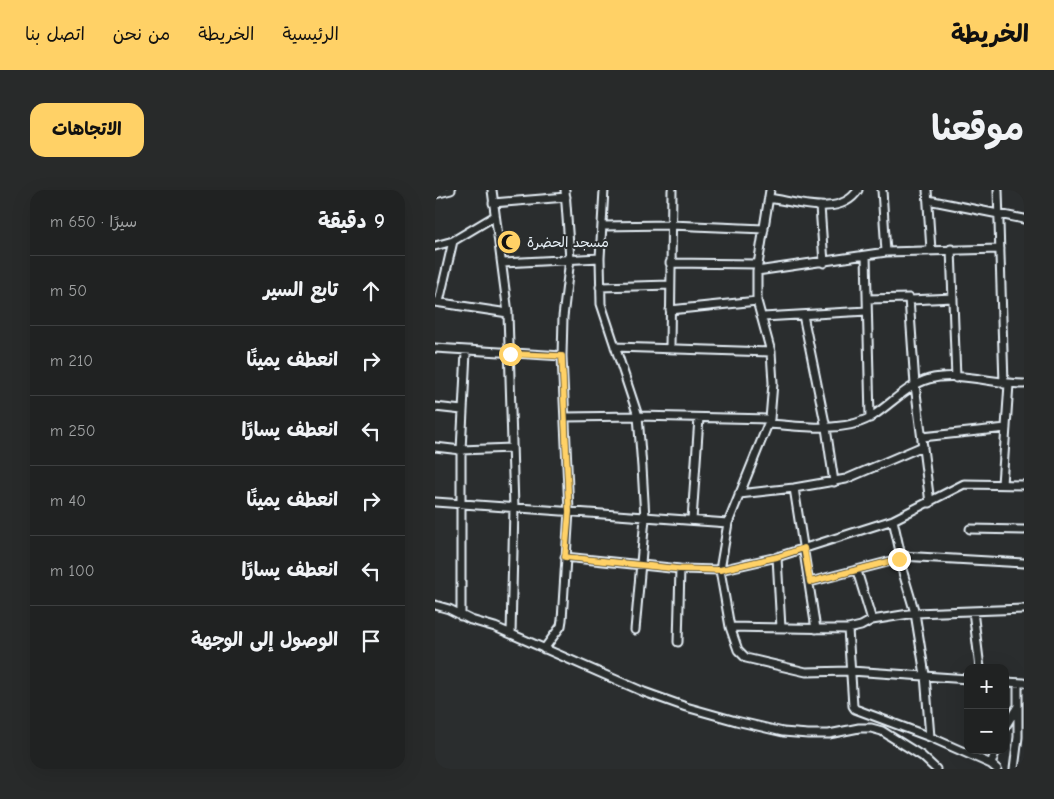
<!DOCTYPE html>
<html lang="ar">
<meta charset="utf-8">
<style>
:root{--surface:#202222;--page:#282a2a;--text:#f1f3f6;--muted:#a2a4a5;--line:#3d3f40;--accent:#ffd166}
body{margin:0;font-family:"Comic Neue","Playpen Sans Arabic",sans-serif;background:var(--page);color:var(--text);direction:rtl}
.controls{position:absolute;right:15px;bottom:15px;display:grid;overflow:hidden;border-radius:10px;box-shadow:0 5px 20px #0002}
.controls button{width:45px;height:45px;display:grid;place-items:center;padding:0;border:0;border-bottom:1px solid var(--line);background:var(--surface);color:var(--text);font:25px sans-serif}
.stop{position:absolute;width:15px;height:15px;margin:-11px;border:4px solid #ffd166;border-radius:50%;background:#fff}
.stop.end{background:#ffd166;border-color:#fff;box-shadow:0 1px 5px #0008}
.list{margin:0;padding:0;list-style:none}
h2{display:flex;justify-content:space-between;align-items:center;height:65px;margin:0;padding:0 20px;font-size:21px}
h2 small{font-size:16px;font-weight:400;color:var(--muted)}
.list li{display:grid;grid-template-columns:32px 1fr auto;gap:15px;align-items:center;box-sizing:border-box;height:70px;padding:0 20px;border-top:1px solid var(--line)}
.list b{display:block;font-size:19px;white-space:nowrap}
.list em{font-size:16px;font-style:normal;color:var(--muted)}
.icon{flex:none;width:28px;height:28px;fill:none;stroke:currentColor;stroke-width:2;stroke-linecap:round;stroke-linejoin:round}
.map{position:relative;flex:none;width:589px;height:579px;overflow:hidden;direction:ltr;border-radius:15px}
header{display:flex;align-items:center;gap:30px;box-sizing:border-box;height:70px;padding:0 25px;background:var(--accent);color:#111}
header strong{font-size:24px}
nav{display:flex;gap:28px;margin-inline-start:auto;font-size:18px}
.intro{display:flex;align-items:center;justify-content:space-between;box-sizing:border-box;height:120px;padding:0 30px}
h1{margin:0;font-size:35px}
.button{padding:12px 22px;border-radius:15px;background:var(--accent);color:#111;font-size:18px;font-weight:700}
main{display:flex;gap:30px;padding:0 30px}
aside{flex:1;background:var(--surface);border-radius:15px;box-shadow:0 5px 20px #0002}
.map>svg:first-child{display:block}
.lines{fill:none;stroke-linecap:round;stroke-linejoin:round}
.minor-casing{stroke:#e8f1f8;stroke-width:11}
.minor{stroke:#2a2d2e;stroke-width:7}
.route{stroke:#ffd166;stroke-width:6}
.labels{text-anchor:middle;stroke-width:4;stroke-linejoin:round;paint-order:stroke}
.poi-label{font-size:14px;fill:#e8f1f8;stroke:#2a2d2e;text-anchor:start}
</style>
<header>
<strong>الخريطة</strong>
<nav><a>الرئيسية</a><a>الخريطة</a><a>من نحن</a><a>اتصل بنا</a></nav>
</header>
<div class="intro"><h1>موقعنا</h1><a class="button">الاتجاهات</a></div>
<main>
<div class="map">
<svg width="589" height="579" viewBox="0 0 589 579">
<rect width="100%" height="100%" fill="#2a2d2e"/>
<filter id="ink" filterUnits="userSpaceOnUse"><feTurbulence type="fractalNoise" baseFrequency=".02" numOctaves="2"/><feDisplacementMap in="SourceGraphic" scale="10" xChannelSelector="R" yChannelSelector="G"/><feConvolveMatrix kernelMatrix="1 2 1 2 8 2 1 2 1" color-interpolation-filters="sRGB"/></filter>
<g filter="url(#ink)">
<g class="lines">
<g class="minor-casing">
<path id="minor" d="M 57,0 L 73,123 L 79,318 L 76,444
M 169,0 L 165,68 L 166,114 L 203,226 L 207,277 L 210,328 L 200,440
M 335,0 L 322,81 L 322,111 L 336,162 L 338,193 L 335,229 L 293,333 L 285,380 L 295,437 L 303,460 L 311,468 L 371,482 L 416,481 L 533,489
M 447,0 L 451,62
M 492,0 L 496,60
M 563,0 L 569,194
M 0,4 L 16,0
M 334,8 C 362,12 405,28 423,0
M 493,10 L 589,29
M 58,13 L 131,7
M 385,16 L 389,73
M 167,36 L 236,35 L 329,39
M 0,56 L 18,51 L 60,26
M 516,59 L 521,188
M 431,65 L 435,228
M 68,73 L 165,68
M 235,73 L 323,74
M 322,81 L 451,62 L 565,59
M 165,97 L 235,95
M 432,109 L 474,108 L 480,195 L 495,313
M 475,110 L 518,108
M 0,112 L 73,123
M 4,112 L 18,51
M 235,120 L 322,111
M 368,125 L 391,238 L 399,292
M 328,127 L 432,121
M 180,157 L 336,162
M 0,158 L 127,166
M 235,158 L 237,0
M 0,217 L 27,220
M 130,227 L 203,226 L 335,229
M 334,234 C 366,236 411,244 439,225 C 457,213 473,195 494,189 C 523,181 559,194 589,194
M 487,247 L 571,238
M 0,257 L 26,260 L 77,258
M 567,294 L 574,194
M 359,298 L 381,439
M 304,304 L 359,298 L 411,289 L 488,256
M 0,312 L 293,333
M 257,330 L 264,228
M 458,330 L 466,366 L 464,369 L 480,423 L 490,485 L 495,547
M 535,339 L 589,340
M 466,366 L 589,373
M 130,367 L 245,379 L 285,380 L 342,367 L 458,330 L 529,294 L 589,295
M 342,367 L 346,438
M 422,381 L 437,430
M 375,392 L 464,369
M 0,415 L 14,419 L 36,430 L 60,437 L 209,502 L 251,517 L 301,531 L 348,542 L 373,544 L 394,544 L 424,538 L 436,538 L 447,541 L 487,566 L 501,579
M 538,421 L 545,478
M 26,426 L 26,260 L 31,162
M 295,437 L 413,439 L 426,436 L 437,430 L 480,423 L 589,419
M 413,439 L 418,516 L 420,519 L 495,547 L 556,574 L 562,579
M 243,452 L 245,379
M 109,459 L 126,436 L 127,430 L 134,321 L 127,166 L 128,127 L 135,69 L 130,0
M 570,492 L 589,493
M 570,537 L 583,516
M 556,574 L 561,560
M 579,579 L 583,547 L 583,493"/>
</g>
<use href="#minor" class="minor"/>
</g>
</g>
<g class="lines" filter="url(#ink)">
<path class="route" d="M 75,164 L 127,166 L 134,322 L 130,367 L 244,379 L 285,380 L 342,367 L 369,358 L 375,392 L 464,369"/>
</g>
<defs>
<g id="mosque-disc" transform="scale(1.25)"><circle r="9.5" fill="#ffd166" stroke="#2a2d2e"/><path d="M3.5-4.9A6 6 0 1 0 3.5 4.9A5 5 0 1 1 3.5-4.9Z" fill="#111"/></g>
</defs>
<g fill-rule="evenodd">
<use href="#mosque-disc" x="74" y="52"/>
</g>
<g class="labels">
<g class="poi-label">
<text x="92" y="57">مسجد الحضرة</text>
</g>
</g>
</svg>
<div class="controls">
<button>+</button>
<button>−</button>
</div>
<div class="stop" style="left:75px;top:164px"></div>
<div class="stop end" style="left:464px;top:369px"></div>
</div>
<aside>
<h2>9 دقيقة<small>سيرًا · 650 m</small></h2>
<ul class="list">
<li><svg class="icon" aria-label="ahead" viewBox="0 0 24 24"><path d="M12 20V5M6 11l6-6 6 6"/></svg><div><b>تابع السير</b></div><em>50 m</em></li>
<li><svg class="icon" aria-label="right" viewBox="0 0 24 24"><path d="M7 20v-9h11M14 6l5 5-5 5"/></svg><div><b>انعطف يمينًا</b></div><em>210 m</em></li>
<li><svg class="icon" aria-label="left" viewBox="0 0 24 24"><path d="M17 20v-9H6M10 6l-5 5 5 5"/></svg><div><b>انعطف يسارًا</b></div><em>250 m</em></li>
<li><svg class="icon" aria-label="right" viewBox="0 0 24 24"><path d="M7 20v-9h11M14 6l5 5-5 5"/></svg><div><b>انعطف يمينًا</b></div><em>40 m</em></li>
<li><svg class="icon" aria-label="left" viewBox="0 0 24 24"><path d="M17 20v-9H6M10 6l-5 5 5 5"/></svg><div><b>انعطف يسارًا</b></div><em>100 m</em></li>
<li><svg class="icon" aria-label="arrive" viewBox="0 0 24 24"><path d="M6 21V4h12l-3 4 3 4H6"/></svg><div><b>الوصول إلى الوجهة</b></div></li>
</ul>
</aside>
</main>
